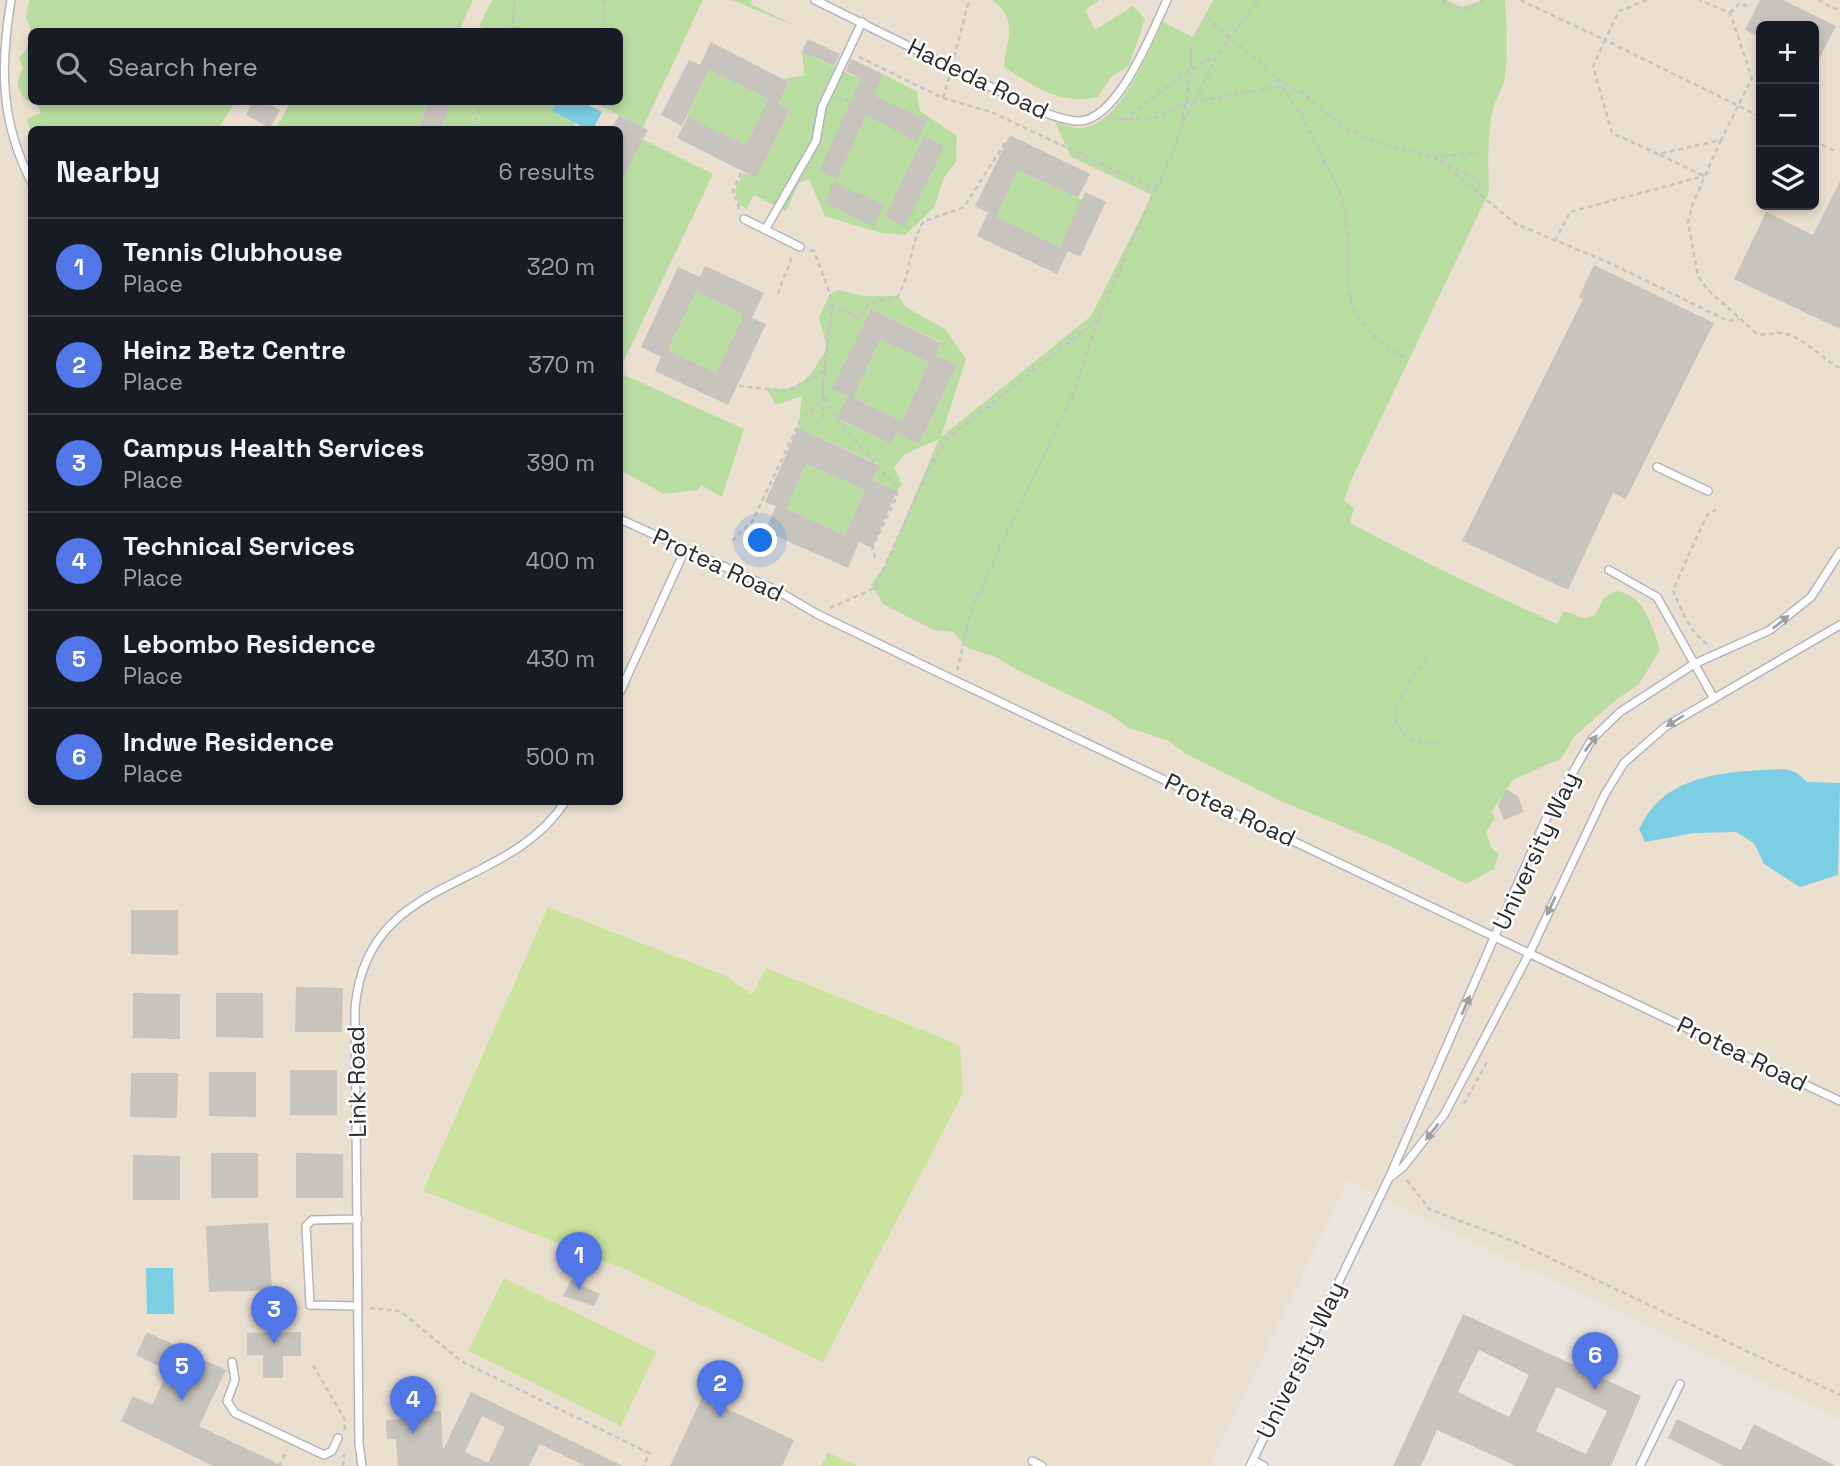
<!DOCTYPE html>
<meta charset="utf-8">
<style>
:root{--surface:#171b24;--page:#242831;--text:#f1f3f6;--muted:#9ea1a6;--line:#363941;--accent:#5076e7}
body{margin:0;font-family:"Space Grotesk",sans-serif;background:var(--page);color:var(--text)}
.controls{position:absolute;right:21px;top:21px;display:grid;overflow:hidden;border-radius:10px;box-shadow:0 4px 10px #0003}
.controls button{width:63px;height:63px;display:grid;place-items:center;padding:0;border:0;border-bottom:2px solid var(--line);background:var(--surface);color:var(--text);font:35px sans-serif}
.you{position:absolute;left:761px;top:541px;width:24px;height:24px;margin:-18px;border:5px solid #fff;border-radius:50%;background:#1a73e8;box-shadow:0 0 0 10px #1a73e833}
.badge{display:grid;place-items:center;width:46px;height:46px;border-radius:50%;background:var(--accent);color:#fff;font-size:23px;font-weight:700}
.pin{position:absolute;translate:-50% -58px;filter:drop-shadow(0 2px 4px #0008)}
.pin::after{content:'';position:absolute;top:37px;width:24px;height:21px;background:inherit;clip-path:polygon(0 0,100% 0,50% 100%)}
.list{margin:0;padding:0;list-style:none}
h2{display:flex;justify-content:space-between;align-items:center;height:91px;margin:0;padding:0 28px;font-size:30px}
h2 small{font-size:23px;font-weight:400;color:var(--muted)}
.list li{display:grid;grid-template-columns:46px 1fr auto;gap:21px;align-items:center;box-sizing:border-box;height:98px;padding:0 28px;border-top:2px solid var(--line)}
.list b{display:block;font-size:26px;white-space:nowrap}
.list p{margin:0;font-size:23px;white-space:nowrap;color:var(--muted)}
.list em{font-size:23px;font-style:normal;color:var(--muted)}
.icon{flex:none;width:38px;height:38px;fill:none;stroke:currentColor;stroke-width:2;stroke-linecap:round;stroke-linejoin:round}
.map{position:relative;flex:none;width:1840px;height:1466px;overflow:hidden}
.search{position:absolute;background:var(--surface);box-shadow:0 4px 10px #0003;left:28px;top:28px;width:595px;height:77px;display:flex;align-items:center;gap:18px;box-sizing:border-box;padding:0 24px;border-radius:10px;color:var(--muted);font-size:26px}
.panel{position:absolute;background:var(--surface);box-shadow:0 4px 10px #0003;left:28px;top:126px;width:595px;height:679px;border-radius:10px}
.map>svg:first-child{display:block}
.education{fill:#ebe0d0;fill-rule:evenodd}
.green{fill:#b9dca1;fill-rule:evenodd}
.pitch{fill:#cae29d}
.water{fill:#7ccee2}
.building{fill:#c7c3bd;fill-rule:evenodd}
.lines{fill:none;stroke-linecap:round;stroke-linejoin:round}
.lane-casing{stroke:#b2b5bd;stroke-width:10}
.path{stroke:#c4c4c4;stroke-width:2.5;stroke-dasharray:5 3.5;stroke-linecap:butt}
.lane{stroke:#fff;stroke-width:7}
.oneway{fill:#a0a0a0}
.labels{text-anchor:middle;stroke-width:5;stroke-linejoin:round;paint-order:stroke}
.street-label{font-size:24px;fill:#2b2b2b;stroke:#fff}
</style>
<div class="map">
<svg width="1840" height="1466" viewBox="0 0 1840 1466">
<rect width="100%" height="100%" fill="#ebe5de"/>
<path class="education" d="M 0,0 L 1840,0 L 1840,1419 L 1348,1181 L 1210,1466 L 0,1466 ZM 1761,26 L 1814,26 L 1814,205 L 1761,205 ZM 32,32 L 620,32 L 620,102 L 32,102 ZM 32,130 L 620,130 L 620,802 L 32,802 Z"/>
<path class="green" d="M 29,0 L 473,0 L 459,31 L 32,32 L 32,100 L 28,101 C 17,95 15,78 23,69 L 19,58 L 26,50 L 30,39 L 30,27 L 26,17 Z
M 492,0 L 703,0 L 643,127 L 593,102 L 620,102 L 620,32 L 601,27 L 598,32 L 482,31 L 483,28 L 479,26 Z
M 732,0 L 752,0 L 751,4 L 800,28 Z
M 992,0 L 1099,0 L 1085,10 L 1095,30 L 1133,6 L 1145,19 L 1129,66 L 1111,77 L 1098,97 C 1061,106 1034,86 1004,67 C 1006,40 1020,20 992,0 Z
M 1213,0 L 1447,0 L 1461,7 L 1484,0 L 1505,0 C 1507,26 1508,50 1505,76 C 1504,86 1497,96 1494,106 C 1487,129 1488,167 1489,192 L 1350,483 L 1344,501 L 1354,508 L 1350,523 L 1437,568 L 1557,624 L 1564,611 L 1584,618 L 1595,615 L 1604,598 L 1616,591 C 1645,595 1652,625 1660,650 L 1639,684 L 1613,702 L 1574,737 L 1562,758 L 1513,780 L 1492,811 L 1495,819 L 1486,832 L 1491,847 L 1499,854 L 1494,869 L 1466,884 L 1392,847 L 1281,801 L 1186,754 L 1169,741 L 1127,727 L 1111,715 L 1017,670 L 996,657 L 968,648 L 953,632 L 934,630 L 883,604 L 871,584 L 886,564 L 939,439 L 905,454 L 894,467 L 902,485 L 897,491 L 872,480 L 879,464 L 798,428 L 802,396 L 776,405 L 765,387 C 803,394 809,378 827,348 L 819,317 L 830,294 L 839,290 L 862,296 L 898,296 L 906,307 L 945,329 L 966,359 L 941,437 L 1091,316 L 1152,195 L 1071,157 L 1055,122 C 1062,124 1070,127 1077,128 C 1118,131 1148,52 1163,22 L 1193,37 ZM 871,309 L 941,342 L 935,355 L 957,365 L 919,444 L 896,433 L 890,444 L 838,419 L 848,396 L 833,389 Z
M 802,52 L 877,87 L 883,74 L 917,92 L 920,111 L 957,136 L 956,162 L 944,178 L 934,208 L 905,235 L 877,232 L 825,216 L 809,179 L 799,183 L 786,211 L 754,195 L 747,209 L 738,204 L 735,190 L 743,173 L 756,177 L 790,110 L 778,104 L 789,82 L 783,79 L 804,75 Z
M 709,70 L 768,99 L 746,145 L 687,117 Z
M 36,102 L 235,102 L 218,129 L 31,132 L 27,119 L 41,113 Z
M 280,102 L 429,102 L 417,129 L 276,129 L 288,106 Z
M 452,102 L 557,102 L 552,111 L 575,123 L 575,130 L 440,130 Z
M 642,139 L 713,174 L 620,369 L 620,167 L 626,170 Z
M 1018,170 L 1082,200 L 1060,247 L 996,217 Z
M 696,292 L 744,314 L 716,373 L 668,350 Z
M 880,340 L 929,362 L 902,421 L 853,398 Z
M 620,373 L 744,429 L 722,497 L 701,485 L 698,490 L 664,494 L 620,470 Z
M 806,464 L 865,490 L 845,535 L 786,509 Z"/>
<path class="pitch" d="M 548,907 L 726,976 L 752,995 L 766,968 L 960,1045 L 963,1093 L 823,1362 L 622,1268 L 423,1191 Z
M 504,1278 L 656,1352 L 621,1426 L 468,1351 Z
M 828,1452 L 857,1466 L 821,1466 Z"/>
<path class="water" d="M 557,102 L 582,102 L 602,112 L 593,129 L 587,129 L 552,111 Z
M 1785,769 L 1797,773 L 1807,782 L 1840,783 L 1838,875 L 1800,887 L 1764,864 L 1754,843 L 1736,832 L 1694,833 L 1645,842 L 1639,829 C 1643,822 1648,812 1654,806 C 1685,771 1743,771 1785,769 Z
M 146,1268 L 173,1268 L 174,1314 L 147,1314 Z"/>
<path class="building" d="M 1760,0 L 1783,0 L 1836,26 L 1814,68 L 1814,26 L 1761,26 L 1761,38 L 1745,30 Z
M 808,39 L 840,54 L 834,66 L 802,52 Z
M 711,42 L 789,82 L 778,104 L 790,110 L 756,178 L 677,138 L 688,117 L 746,145 L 768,99 L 709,70 L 682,126 L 661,115 L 689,60 L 700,65 Z
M 851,59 L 883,74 L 874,96 L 927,120 L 917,142 L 866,115 L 837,179 L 819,171 L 861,79 L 846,71 Z
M 253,102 L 265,102 L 280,110 L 270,128 L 246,115 Z
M 429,102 L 452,102 L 440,130 L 417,130 Z
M 619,115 L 648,130 L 620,184 L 620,130 L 611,130 Z
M 1010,135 L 1090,174 L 1078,198 L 1018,170 L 996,217 L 975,206 Z
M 924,136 L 944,147 L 905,227 L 885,217 Z
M 1840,181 L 1840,329 L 1734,279 L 1766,212 L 1813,235 Z
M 834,182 L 884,205 L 874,227 L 825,203 Z
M 1085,192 L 1106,202 L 1080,257 L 1068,251 L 1057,274 L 977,236 L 988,213 L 1060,247 Z
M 1594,265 L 1714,323 L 1626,499 L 1613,493 L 1568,590 L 1462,541 L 1583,299 L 1579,297 Z
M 705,266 L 764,293 L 752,318 L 766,324 L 728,405 L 655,371 L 661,357 L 641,347 L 678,267 L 700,277 ZM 696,292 L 744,314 L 716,373 L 668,350 Z
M 871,309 L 941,343 L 935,355 L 957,365 L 919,444 L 896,433 L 890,444 L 837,418 L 848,396 L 832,389 ZM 880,340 L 929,362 L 902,421 L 853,398 Z
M 798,428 L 879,465 L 872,480 L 897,491 L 872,548 L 859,542 L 848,568 L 765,531 L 776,506 L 765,502 ZM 806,464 L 865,490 L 845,535 L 786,509 Z
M 1506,789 L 1518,796 L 1524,812 L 1504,820 L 1498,805 Z
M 131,910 L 178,910 L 178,955 L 131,954 Z
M 296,987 L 343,988 L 342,1032 L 295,1032 Z
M 133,993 L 180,994 L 180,1039 L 133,1038 Z
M 216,993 L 263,993 L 263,1038 L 216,1037 Z
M 290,1070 L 337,1070 L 337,1115 L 290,1115 Z
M 209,1072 L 256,1072 L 256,1117 L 209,1116 Z
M 131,1073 L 178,1073 L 177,1118 L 130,1117 Z
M 211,1153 L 258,1153 L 258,1198 L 211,1198 Z
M 296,1153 L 343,1154 L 343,1198 L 296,1198 Z
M 133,1155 L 180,1156 L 180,1200 L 133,1200 Z
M 268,1223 L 272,1290 L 209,1292 L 206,1226 Z
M 571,1280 L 600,1294 L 594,1306 L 563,1296 Z
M 1463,1314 L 1641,1396 L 1611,1466 L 1516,1466 L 1437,1430 L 1421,1466 L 1393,1466 ZM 1479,1350 L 1529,1375 L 1509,1417 L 1458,1392 ZM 1557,1387 L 1607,1411 L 1586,1454 L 1536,1431 Z
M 147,1332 L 183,1349 L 185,1344 L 201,1351 L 198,1357 L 226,1370 L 199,1426 L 283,1466 L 213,1466 L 121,1421 L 133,1396 L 152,1405 L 168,1371 L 136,1355 Z
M 301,1332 L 301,1356 L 283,1356 L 283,1378 L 263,1378 L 263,1355 L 247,1355 L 247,1333 Z
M 471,1392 L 623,1466 L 585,1466 L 540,1444 L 529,1466 L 398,1466 L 396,1439 L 387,1439 L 386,1420 L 423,1418 L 423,1412 L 441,1411 L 443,1450 ZM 482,1416 L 505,1427 L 488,1463 L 465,1452 Z
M 702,1397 L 794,1440 L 782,1466 L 670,1466 Z
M 1677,1419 L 1741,1450 L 1754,1424 L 1836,1466 L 1724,1466 L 1668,1438 Z"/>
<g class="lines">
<g class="lane-casing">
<path id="lane" d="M 11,0 C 0,66 0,122 32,183
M 815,0 L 1042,112 C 1053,115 1067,122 1080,121 C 1119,118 1152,32 1167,0
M 744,219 L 800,247
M 765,230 L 816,141 L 822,107 L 862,22
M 1657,467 L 1708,491
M 620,519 L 778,591 L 817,614 L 956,681 L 1840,1101
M 1609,570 L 1657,597 L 1713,697
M 620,692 L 685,550
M 1392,1176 L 1403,1167 L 1444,1115 L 1530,952 L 1605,794 L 1624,763 L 1665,727 L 1840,625
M 357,1306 L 310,1305 L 306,1226 L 312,1220 L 358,1219
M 232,1362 L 235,1380 L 227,1401 L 235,1413 L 324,1455 L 332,1451 L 338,1438
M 1253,1460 L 1264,1466
M 1032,1461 L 1042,1466
M 362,1466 L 359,1444 L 355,1008 C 367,873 505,894 565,802
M 1250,1466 L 1389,1178 L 1546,819 L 1592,739 L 1620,712 L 1694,664 L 1770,630 L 1811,597 L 1840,552
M 1640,1466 L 1680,1384"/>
</g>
<path class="path" d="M 605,0 L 605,24
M 1442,0 L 1447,6 L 1470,9 L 1483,0
M 1520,0 L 1605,40 L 1593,67 L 1612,133 L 1658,154 L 1721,140 L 1752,78 L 1730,13 L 1700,0
M 1647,0 L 1619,11 L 1605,40 L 1761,117
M 1818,0 L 1840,11
M 1730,13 L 1740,3 L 1749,7
M 1207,17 C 1228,39 1255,56 1275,78 C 1289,92 1314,137 1322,156 C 1330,173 1345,197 1346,215 C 1352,288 1331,312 1404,358
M 512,32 L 515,0
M 859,57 L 943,98 L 991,112 L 1155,189 L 1099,317 L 1071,398 L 972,607 L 957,671
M 954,57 L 969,0
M 1277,79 L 1301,92 L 1343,127 L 1383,145 L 1434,157 L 1483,152
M 837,97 L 849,101
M 943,98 L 949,77
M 612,102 L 612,108
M 1111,117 L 1124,120 L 1157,117 L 1186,103 L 1281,86
M 1124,120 L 1191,69 L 1216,55
M 1184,122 L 1218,54 L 1259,0
M 472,130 L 482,102
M 1721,140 L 1693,203 L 1688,222 L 1698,276 L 1708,290 L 1756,333 C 1767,337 1772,332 1782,333 C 1803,336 1822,359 1840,368
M 1814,141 L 1835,151
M 1660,155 L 1704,176
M 1434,157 L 1516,224 L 1610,263 L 1728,321 L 1739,319
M 1440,161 L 1471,176 L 1485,189
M 1155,189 C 1182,141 1190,96 1192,41
M 739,209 L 733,190 L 741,173
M 1555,241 L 1570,212 L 1704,176
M 810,250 L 814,251 L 830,294 L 832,309 L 824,371 L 823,415 L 815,431
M 778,294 C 782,279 789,269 792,254
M 831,305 L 860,318 L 868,304 L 898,296 C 913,268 908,249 923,222 L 964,207 L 1005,143
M 739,386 L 787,391 L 824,371
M 825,398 L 841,425 L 897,487 L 897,496 L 872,548 L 875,558
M 732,541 L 753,520 L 800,421 L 825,398
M 830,608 L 875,588 L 932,462 L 946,440 L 1099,318
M 1707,644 C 1690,632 1681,610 1673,590 L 1705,519 L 1710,512 L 1719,509
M 1426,659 C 1413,678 1378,717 1407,736 C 1418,744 1426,744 1439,742
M 1464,1104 L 1488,1060
M 1407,1180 L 1429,1209 L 1516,1242 L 1840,1395
M 370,1308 L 400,1311 L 461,1361 L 649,1453 L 644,1466
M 313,1365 L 344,1418 L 345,1430
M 279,1466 L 287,1450
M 343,1466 L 344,1454"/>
<use href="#lane" class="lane"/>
</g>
<defs><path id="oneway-solid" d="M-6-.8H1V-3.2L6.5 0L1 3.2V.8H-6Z" transform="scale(1.75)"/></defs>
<g class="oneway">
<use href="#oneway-solid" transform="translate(1781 622) rotate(-39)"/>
<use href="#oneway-solid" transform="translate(1675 721) rotate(148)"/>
<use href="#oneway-solid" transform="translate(1591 743) rotate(-53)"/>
<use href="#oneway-solid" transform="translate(1551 906) rotate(115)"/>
<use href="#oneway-solid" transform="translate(1466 1005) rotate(-66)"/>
<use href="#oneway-solid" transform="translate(1432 1132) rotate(128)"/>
</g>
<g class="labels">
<g class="street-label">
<text transform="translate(978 79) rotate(26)" y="8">Hadeda Road</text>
<text transform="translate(718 565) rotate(25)" y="8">Protea Road</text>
<text transform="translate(1230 810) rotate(25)" y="8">Protea Road</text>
<text transform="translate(1536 851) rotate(-65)" y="8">University Way</text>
<text transform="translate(1742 1054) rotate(26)" y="8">Protea Road</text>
<text transform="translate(357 1082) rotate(-91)" y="8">Link Road</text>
<text transform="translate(1301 1360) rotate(-64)" y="8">University Way</text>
</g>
</g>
</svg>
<div class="controls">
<button>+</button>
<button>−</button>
<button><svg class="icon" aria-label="layers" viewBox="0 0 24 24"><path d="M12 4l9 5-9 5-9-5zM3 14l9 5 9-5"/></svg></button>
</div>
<div class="you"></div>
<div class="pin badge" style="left:579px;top:1290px">1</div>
<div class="pin badge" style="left:720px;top:1418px">2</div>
<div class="pin badge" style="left:274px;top:1344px">3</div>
<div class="pin badge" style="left:413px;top:1434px">4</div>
<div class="pin badge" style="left:182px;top:1401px">5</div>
<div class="pin badge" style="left:1595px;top:1390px">6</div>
<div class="search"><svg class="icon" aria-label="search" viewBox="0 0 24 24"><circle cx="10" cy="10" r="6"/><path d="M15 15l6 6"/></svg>Search here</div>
<section class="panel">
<h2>Nearby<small>6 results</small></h2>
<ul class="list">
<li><span class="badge">1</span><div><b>Tennis Clubhouse</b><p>Place</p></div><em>320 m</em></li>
<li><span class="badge">2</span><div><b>Heinz Betz Centre</b><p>Place</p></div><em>370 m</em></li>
<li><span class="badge">3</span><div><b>Campus Health Services</b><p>Place</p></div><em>390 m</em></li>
<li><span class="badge">4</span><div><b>Technical Services</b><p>Place</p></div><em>400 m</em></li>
<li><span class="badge">5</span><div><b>Lebombo Residence</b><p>Place</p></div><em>430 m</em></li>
<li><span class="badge">6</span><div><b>Indwe Residence</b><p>Place</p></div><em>500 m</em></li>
</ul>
</section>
</div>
